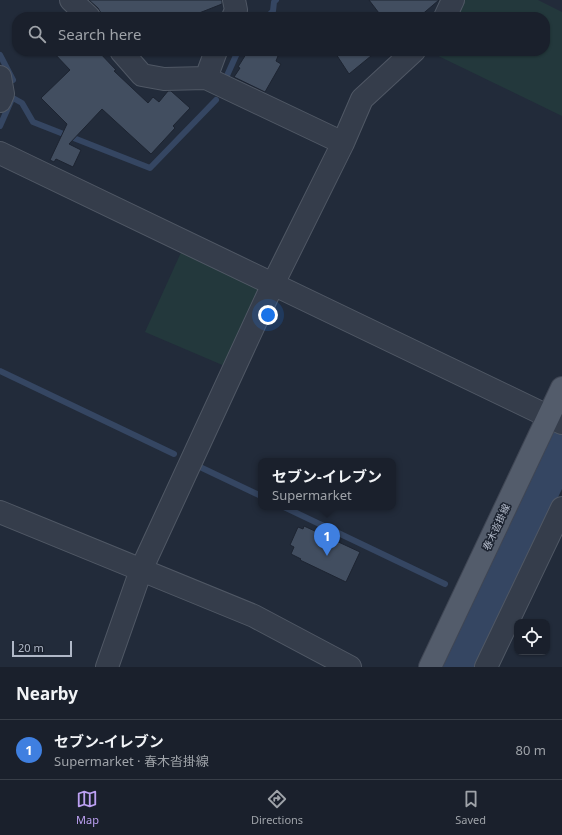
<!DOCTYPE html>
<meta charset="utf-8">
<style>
:root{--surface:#1a202c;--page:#232834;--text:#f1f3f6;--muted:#9fa3a9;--line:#383e48;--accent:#bca0f2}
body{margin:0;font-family:"Noto Sans","Noto Sans JP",sans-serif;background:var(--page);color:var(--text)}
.controls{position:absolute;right:12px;bottom:12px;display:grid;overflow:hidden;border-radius:8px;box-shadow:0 1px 3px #0004}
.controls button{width:36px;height:36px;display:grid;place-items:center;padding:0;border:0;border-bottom:1px solid var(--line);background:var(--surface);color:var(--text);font:20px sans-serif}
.scale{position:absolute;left:12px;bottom:10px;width:60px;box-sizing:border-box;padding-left:4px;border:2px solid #b0b8c7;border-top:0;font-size:11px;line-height:14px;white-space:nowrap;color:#b0b8c7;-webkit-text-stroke:3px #1b222f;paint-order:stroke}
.you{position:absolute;left:268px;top:315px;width:14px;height:14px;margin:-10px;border:3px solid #fff;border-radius:50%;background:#1a73e8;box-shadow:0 0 0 6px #1a73e833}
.badge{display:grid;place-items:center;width:26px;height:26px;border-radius:50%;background:var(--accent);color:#fff;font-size:13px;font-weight:700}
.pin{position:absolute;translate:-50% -33px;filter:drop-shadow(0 1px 2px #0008)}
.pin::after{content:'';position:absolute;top:21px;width:14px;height:12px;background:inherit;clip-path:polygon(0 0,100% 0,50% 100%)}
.popup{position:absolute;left:258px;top:458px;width:138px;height:52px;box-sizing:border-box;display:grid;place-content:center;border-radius:8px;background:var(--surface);filter:drop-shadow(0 1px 3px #0005);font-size:13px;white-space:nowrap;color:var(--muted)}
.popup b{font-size:15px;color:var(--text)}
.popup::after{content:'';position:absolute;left:50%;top:100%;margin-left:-8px;border:8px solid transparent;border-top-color:var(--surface)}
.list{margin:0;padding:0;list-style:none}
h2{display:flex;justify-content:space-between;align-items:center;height:52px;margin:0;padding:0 16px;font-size:17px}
h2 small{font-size:13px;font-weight:400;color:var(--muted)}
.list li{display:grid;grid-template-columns:26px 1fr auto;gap:12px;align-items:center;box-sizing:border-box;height:60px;padding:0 16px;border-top:1px solid var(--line)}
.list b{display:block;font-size:15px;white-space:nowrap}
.list p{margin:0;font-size:13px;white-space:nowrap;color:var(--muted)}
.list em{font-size:13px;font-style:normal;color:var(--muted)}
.icon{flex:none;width:22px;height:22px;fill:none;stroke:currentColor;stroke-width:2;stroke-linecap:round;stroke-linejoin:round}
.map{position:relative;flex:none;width:562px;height:667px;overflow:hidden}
.search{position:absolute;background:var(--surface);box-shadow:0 1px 3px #0004;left:12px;right:12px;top:12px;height:44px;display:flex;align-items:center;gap:10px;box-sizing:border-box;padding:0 14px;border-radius:16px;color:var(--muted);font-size:15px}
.sheet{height:112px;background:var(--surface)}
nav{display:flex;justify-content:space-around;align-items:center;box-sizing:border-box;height:56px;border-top:1px solid var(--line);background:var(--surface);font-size:11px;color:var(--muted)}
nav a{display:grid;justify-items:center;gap:2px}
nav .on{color:var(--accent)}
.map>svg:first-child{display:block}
.green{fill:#23383c}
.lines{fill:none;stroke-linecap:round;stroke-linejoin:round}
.stream{stroke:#354662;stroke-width:6}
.river{stroke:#354662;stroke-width:36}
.building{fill:#424e60;stroke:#1d2431}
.minor-casing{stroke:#505865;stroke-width:24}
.major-casing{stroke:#3f4654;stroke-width:24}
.minor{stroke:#353d4b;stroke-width:22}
.major{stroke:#535c6b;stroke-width:22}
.labels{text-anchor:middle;stroke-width:3;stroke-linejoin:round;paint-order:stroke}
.street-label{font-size:10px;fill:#b0b8c7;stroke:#1b222f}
</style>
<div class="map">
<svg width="562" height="667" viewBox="0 0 562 667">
<rect width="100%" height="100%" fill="#222b3a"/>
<path class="green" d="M 464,0 L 538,0 L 562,12 L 562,116 L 428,51 L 545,51 L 545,17 L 455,17 Z
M 183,248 L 262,286 L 227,367 L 145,332 Z"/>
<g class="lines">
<path class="stream" d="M 267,17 L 273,11 L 274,2 L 276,0
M 0,55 L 13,80
M 225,80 L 238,51
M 13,98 L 22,103 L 33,122 L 150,168 L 216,100
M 0,126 L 11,101
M 0,371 L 174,454
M 200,467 L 261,496
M 284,507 L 445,584
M 476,599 L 486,604"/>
<path class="river" d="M 460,667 L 486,604 L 562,448"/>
</g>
<path class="building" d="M 89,0 L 222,0 L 222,4 L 189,17 L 101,17 L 101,13 L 98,8 Z
M 369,0 L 439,0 L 419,17 L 382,17 Z
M 52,51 L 98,51 L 116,70 L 114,71 L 148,103 L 153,97 L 159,102 L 168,91 L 171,91 L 190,108 L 173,126 L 175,128 L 151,154 L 102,109 L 69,144 L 81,150 L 73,167 L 56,159 L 54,162 L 50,160 L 67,124 L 41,98 L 70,70 Z
M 248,51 L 270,51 L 278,56 L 276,61 L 281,64 L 265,92 L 234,77 L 240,68 L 238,67 Z
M 334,51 L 377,51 L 349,74 Z
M 304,526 L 360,552 L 346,582 L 300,560 L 301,559 L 291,554 L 294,547 L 290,545 L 298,527 L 303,529 Z"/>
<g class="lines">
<g class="minor-casing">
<path id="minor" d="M 71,0 L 89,17
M 233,17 L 236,10 L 234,0
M 445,17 L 453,0
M 121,51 L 142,75 L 164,79 L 206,78 L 343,143
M 0,77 L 3,94 L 0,101
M 206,78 L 216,51
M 0,153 L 562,423
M 0,512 L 254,616 L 350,667
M 107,667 L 141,570 L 273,284 L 343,143 L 362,99 L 414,51
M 486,667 L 562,508"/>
</g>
<g class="major-casing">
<path id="major" d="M 430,667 L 562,388"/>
</g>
<use href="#minor" class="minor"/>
<use href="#major" class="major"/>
</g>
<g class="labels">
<g class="street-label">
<text transform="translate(496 527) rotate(-65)" y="4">春木沓掛線</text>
</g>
</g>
</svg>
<div class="controls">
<button><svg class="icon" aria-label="locate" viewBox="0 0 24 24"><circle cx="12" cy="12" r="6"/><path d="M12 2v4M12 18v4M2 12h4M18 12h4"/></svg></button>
</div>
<div class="scale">20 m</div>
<div class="you"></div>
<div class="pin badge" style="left:327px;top:556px;background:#3f7fe0">1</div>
<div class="popup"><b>セブン-イレブン</b>Supermarket</div>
<div class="search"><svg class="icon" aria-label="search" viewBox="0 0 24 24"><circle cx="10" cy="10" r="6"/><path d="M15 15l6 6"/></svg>Search here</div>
</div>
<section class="sheet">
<h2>Nearby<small></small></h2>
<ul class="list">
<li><span class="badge" style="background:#3f7fe0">1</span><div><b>セブン-イレブン</b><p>Supermarket · 春木沓掛線</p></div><em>80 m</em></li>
</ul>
</section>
<nav>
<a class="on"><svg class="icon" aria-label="map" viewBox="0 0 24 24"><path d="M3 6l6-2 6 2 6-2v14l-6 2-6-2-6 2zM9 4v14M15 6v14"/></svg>Map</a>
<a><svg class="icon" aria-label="directions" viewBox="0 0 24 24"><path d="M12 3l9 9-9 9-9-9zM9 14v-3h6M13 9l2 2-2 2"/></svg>Directions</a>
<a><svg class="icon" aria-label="saved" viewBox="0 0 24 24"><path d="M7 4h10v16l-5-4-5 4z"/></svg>Saved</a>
</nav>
